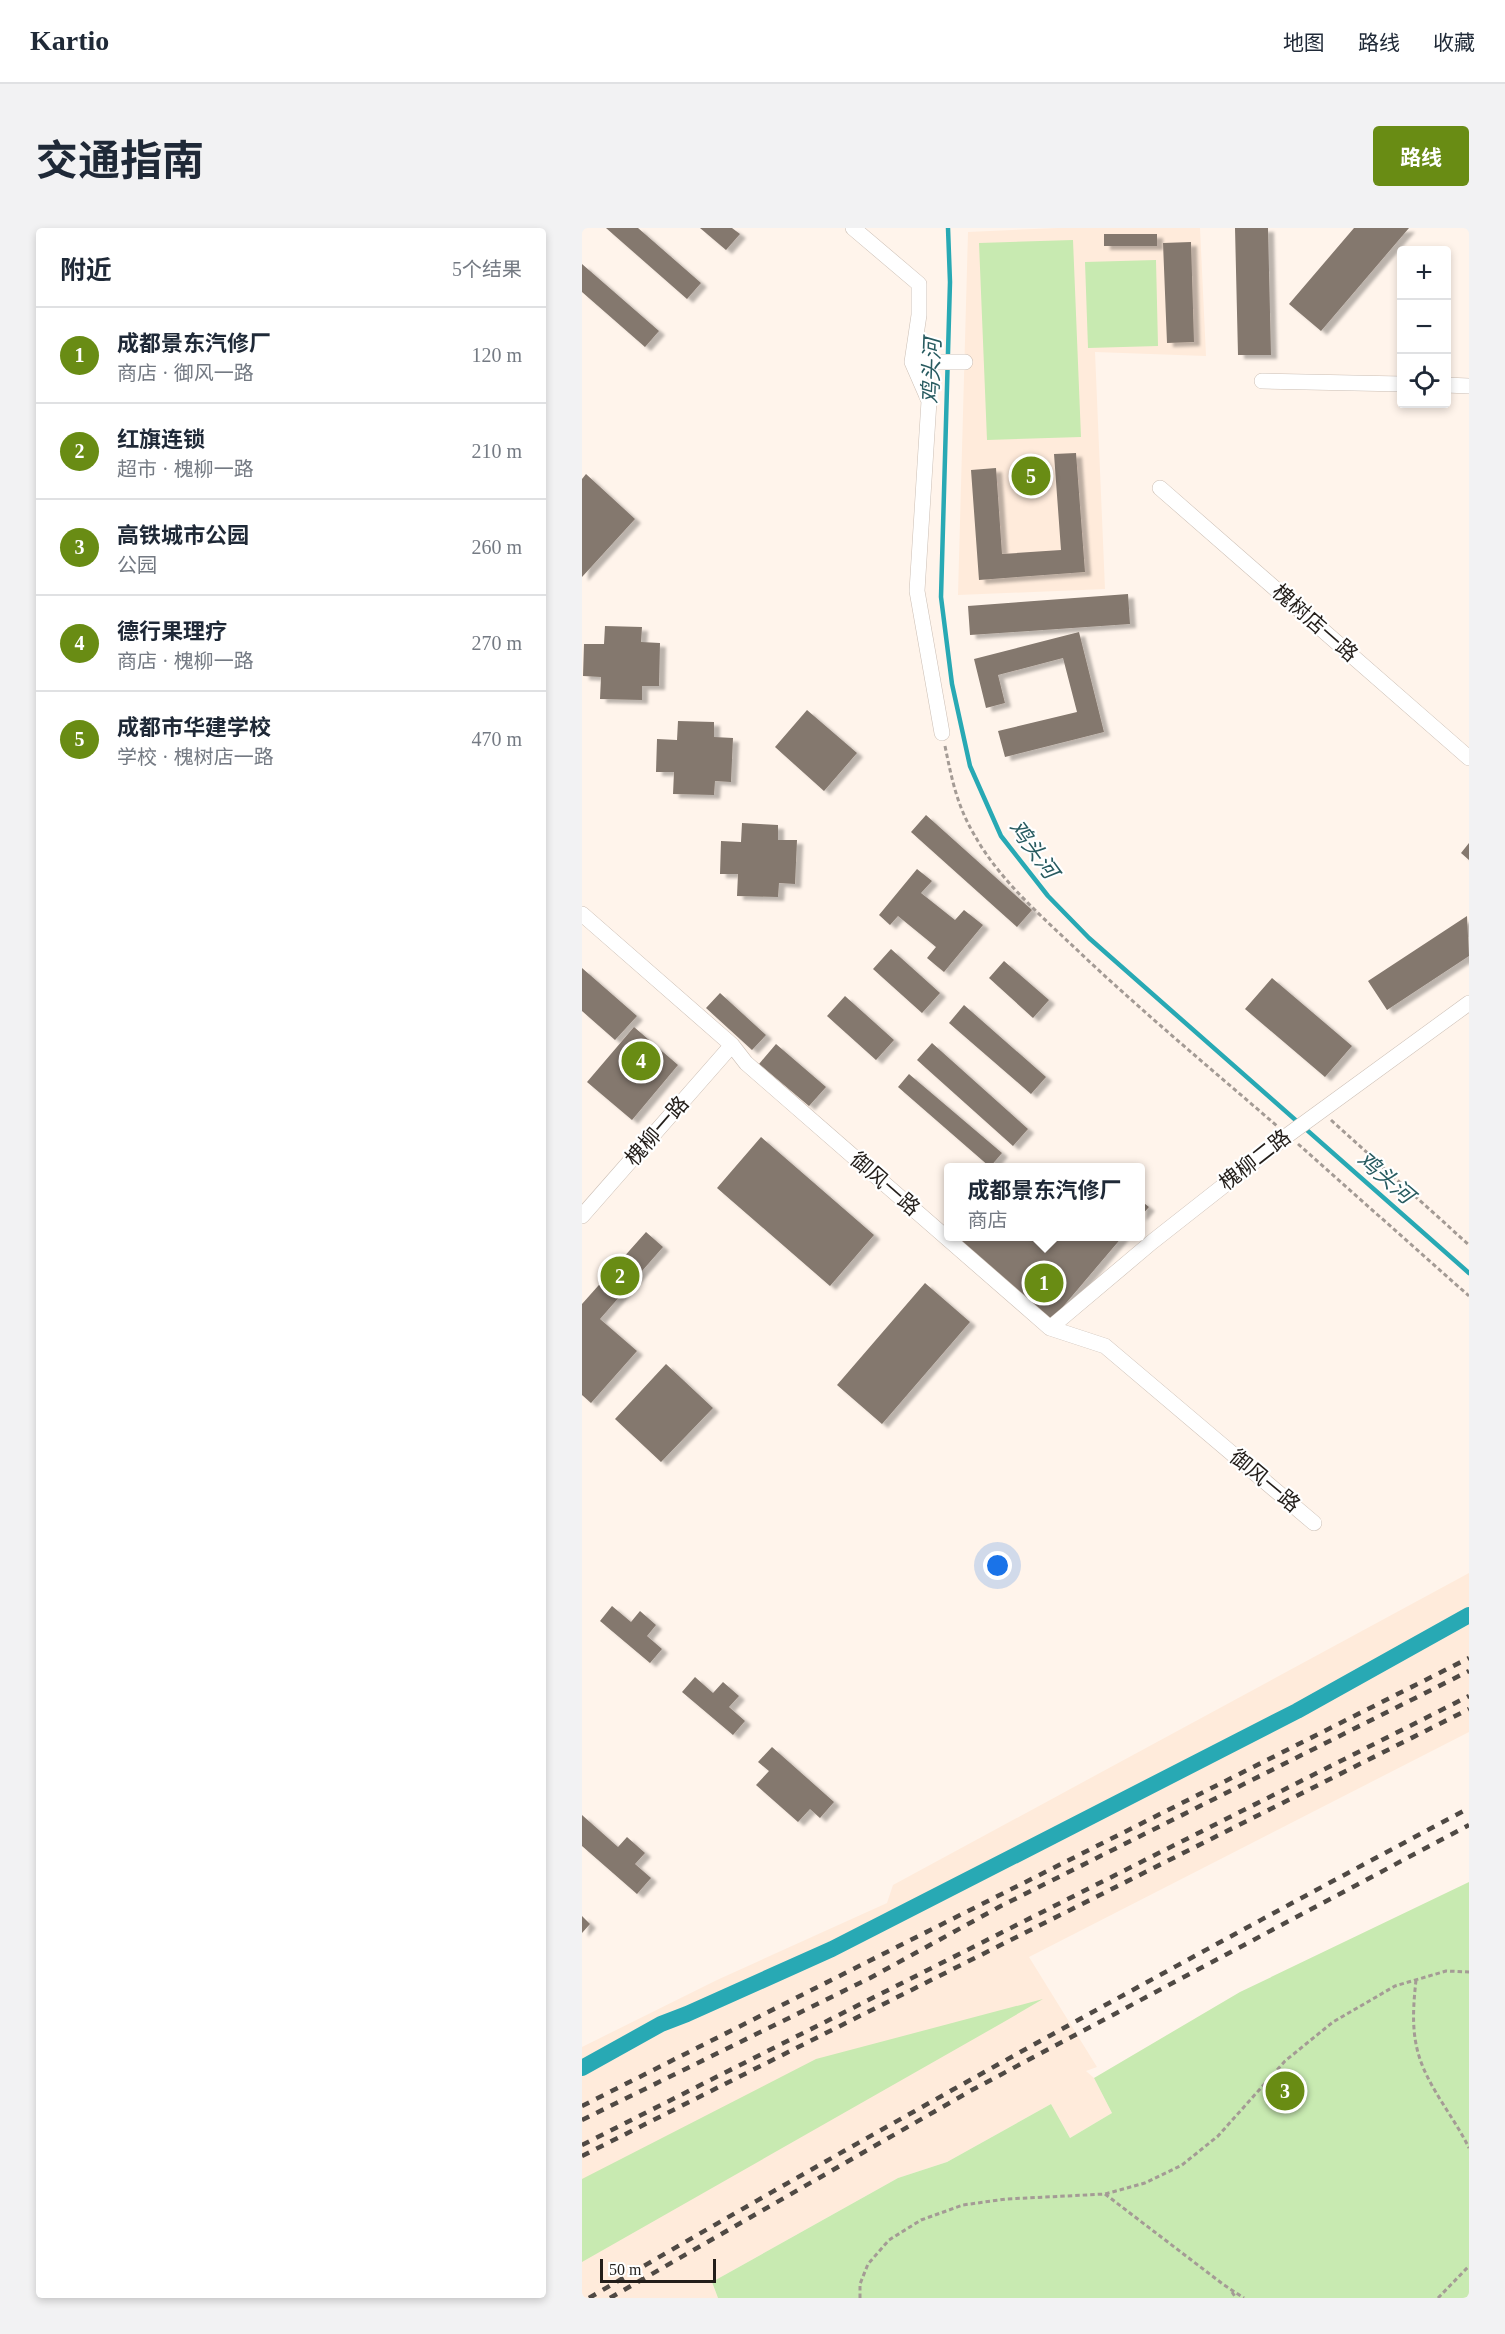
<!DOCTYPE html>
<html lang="zh">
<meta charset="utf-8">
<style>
:root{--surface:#fff;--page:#f2f2f3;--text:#1f2937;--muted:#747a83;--line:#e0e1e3;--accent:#698c14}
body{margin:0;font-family:"Times New Roman","Noto Sans SC",serif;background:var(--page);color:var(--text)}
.controls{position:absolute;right:18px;top:18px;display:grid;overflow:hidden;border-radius:6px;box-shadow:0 3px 9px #0003}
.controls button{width:54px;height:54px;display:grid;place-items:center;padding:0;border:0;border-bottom:2px solid var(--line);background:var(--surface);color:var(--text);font:30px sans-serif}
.scale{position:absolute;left:18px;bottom:15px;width:116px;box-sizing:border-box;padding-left:6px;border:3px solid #231e1a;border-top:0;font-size:16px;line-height:21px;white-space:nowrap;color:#231e1a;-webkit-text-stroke:4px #fff;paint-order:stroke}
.you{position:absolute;left:416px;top:1338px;width:21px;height:21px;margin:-15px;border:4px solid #fff;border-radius:50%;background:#1a73e8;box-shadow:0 0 0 9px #1a73e833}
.badge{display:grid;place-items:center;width:39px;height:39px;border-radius:50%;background:var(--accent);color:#fff;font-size:20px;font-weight:700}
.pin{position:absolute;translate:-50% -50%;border:3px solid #fff;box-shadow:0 2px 6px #0006}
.popup{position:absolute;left:362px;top:935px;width:201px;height:78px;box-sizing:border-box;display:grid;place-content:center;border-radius:6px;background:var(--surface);filter:drop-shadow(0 2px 4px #0005);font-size:20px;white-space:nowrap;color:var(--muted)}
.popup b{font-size:22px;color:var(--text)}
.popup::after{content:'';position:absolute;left:50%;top:100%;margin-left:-12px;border:12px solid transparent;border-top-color:var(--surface)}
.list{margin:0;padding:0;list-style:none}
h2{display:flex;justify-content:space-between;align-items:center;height:78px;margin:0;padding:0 24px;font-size:26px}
h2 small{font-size:20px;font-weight:400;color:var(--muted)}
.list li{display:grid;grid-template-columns:39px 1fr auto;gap:18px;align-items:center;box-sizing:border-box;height:96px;padding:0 24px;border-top:2px solid var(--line)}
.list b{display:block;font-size:22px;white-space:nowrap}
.list p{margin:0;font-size:20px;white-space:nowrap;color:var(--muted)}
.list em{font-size:20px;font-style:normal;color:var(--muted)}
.icon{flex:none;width:33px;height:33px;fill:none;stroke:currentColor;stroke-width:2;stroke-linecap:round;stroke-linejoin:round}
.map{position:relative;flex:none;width:887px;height:2070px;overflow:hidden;border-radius:6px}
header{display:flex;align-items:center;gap:36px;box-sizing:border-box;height:84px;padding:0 30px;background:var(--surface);border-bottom:2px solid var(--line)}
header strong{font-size:28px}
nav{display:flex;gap:33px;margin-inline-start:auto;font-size:21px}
.intro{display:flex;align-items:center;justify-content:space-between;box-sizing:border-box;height:144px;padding:0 36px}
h1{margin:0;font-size:42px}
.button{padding:15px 27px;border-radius:6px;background:var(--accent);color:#fff;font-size:21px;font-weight:700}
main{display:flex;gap:36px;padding:0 36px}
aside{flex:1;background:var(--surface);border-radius:6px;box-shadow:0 3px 9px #0003}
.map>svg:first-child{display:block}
.built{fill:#ffebdb}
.green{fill:#c8eab1}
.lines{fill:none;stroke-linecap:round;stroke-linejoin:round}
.stream{stroke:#28a9b4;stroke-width:4.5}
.canal{stroke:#28a9b4;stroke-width:16}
.building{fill:#84786e;filter:url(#shadow)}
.minor-casing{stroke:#ccbfb5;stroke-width:16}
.path{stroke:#a49b95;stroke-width:3;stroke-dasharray:4.5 3;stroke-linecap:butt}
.minor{stroke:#fff;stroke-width:15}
.rail{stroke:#4f4944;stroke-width:4.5;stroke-dasharray:8 8;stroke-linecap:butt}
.labels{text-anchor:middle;stroke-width:4.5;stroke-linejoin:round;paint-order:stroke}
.street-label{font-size:21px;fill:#231e1a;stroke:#fff}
.water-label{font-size:22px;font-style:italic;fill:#285b60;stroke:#fff}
</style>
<header>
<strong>Kartio</strong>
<nav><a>地图</a><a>路线</a><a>收藏</a></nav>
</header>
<div class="intro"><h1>交通指南</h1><a class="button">路线</a></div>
<main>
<aside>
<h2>附近<small>5个结果</small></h2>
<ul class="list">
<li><span class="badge">1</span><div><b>成都景东汽修厂</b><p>商店 · 御风一路</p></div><em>120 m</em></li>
<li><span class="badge">2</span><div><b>红旗连锁</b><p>超市 · 槐柳一路</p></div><em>210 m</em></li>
<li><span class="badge">3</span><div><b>高铁城市公园</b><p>公园</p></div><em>260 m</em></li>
<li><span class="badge">4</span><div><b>德行果理疗</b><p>商店 · 槐柳一路</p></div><em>270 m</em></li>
<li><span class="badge">5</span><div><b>成都市华建学校</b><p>学校 · 槐树店一路</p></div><em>470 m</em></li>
</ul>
</aside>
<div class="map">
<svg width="887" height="2070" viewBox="0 0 887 2070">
<defs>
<filter id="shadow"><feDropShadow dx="6" dy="4" stdDeviation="1.5" flood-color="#0004"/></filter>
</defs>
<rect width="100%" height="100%" fill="#fff4eb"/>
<path class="built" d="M 476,0 L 618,0 L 624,128 L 513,124 L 523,361 L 376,367 L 386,4 Z
M 887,1345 L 887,1504 L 447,1729 L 515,1839 L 504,1843 L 512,1850 L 530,1885 L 488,1910 L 469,1876 L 365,1934 L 316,1950 L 130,2054 L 136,2070 L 0,2070 L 0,1819 L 135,1752 L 305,1675 L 311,1657 Z"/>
<path class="green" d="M 491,12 L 499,209 L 405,212 L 397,15 Z
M 574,32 L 576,118 L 506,120 L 503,34 Z
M 887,1654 L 887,2070 L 136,2070 L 130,2054 L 316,1950 L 365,1934 L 469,1876 L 488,1910 L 530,1885 L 512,1850 L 658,1764 Z
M 461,1771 L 420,1795 L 0,2034 L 0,1951 L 234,1831 Z"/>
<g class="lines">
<path class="stream" d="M 366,0 L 368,54 L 359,369 L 370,456 L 388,538 L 419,608 L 466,668 L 507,710 L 887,1045"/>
<path class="canal" d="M 0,1840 L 79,1796 L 105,1786 L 250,1721 L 426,1631 L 715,1483 L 887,1387"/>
</g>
<path class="building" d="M 24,0 L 56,0 L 119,55 L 105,71 Z
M 118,0 L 150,0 L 158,6 L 144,22 Z
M 653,0 L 686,0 L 689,127 L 656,127 Z
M 772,0 L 827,0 L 739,103 L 707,76 Z
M 522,6 L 575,6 L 575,18 L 522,18 Z
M 609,14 L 612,114 L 585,115 L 581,15 Z
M 0,36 L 77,103 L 63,119 L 0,64 Z
M 494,225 L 503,344 L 397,352 L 389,242 L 414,240 L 420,326 L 479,322 L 472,226 Z
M 4,246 L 53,291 L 0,349 L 0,251 Z
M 546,366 L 548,396 L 388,407 L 386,378 Z
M 23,398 L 60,399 L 59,414 L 78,415 L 77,458 L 60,458 L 60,472 L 18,471 L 19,449 L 1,448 L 2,416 L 22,416 Z
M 497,404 L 522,504 L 423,529 L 416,503 L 495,484 L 481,430 L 416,447 L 423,475 L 404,480 L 392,431 Z
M 225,482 L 275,525 L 242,563 L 193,519 Z
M 96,493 L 132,494 L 132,509 L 151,510 L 149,554 L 133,553 L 132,567 L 91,566 L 92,544 L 74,544 L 75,511 L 95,512 Z
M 344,587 L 450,682 L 435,699 L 329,604 Z
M 160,595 L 196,597 L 196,612 L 215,612 L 213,656 L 197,655 L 196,669 L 155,668 L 156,646 L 138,646 L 139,613 L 159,614 Z
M 887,615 L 887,632 L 879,625 Z
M 335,641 L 350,653 L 339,665 L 373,692 L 382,682 L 401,697 L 362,744 L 345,730 L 354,719 L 316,688 L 308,697 L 297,687 Z
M 885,688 L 887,728 L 805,782 L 786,753 Z
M 309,721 L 358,765 L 340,785 L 291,741 Z
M 422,733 L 467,772 L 451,790 L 407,750 Z
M 0,740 L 55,788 L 33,812 L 0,783 Z
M 690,750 L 770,818 L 743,849 L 663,781 Z
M 138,765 L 184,807 L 170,822 L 124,780 Z
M 263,768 L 312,812 L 294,832 L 245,788 Z
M 382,777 L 464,849 L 449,866 L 367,795 Z
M 52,799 L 96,837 L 50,892 L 5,854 Z
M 350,815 L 446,901 L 431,918 L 335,832 Z
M 194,816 L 244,859 L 227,878 L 177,836 Z
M 327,846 L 420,925 L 408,939 L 316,859 Z
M 179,909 L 292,1007 L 248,1058 L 135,960 Z
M 558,972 L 567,979 L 558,989 Z
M 64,1004 L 81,1019 L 18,1091 L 55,1123 L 9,1175 L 0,1167 L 0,1076 Z
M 369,1008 L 459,1008 L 467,1015 L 473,1008 L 541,1008 L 468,1094 Z
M 343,1055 L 388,1094 L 300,1196 L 255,1157 Z
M 84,1136 L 131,1180 L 79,1234 L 33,1191 Z
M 30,1378 L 49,1394 L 58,1383 L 74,1397 L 65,1408 L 80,1421 L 68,1435 L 18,1393 Z
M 113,1449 L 131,1465 L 141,1454 L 157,1468 L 147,1479 L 163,1493 L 151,1507 L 100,1464 Z
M 190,1519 L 252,1574 L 238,1590 L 228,1581 L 216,1594 L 174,1557 L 187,1543 L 176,1534 Z
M 0,1587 L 36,1619 L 45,1609 L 63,1625 L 53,1636 L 69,1650 L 55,1666 L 0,1618 Z
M 0,1688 L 8,1696 L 0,1705 Z"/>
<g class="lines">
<g class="minor-casing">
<path id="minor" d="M 271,0 L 337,56 L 337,87 L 330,134 L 347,173 L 335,363 L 360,505
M 330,134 L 383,134
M 680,153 L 820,156
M 864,157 L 887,158
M 578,260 L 887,530
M 0,686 L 150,817 L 164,835 L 468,1100 L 523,1118 L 732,1295
M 0,988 L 150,817
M 468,1100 L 570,1014 L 706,907 L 887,775"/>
</g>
<path class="path" d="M 363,518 C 370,552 375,578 393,608 C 417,651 458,687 493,720 C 558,782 627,839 695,898
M 749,892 L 887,1017
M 716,916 L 887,1068
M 834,1752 C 831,1780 829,1807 839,1834 C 850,1864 873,1891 887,1920
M 523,1966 L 642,2057 L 662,2070
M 650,2064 L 654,2070
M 278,2070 L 278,2056 L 286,2036 L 307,2012 L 339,1992 L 381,1977 L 424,1971 L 523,1966 L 563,1955 L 600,1937 L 636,1908 L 703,1833 L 751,1794 L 813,1758 L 864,1743 L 887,1744
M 856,2070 L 887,2038"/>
<use href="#minor" class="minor"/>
<path class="rail" d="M 0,1878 L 887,1430
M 0,1892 L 288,1750 L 417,1679 L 887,1443
M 0,1917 L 887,1468
M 0,1928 L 887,1481
M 7,2070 C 297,1900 591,1738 887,1580
M 28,2070 L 390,1862 L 887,1597"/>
</g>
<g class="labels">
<g class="street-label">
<text transform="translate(733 395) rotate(41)" y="7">槐树店一路</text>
<text transform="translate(75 903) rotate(-49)" y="7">槐柳一路</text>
<text transform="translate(673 932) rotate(-38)" y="7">槐柳二路</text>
<text transform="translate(303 956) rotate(41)" y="7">御风一路</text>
<text transform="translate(683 1253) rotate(40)" y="7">御风一路</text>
</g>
<g class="water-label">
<text transform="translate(349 143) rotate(-88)" y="8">鸡头河</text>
<text transform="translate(452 621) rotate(54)" y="8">鸡头河</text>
<text transform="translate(804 949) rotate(41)" y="8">鸡头河</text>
</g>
</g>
</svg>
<div class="controls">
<button>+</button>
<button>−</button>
<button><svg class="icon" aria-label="locate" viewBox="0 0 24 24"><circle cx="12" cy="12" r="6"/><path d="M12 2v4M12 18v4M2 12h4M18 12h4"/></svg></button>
</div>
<div class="scale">50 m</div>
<div class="you"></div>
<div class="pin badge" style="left:462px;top:1055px">1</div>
<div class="popup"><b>成都景东汽修厂</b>商店</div>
<div class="pin badge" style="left:38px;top:1048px">2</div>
<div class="pin badge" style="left:703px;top:1863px">3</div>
<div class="pin badge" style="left:59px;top:833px">4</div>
<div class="pin badge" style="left:449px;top:248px">5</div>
</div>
</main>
